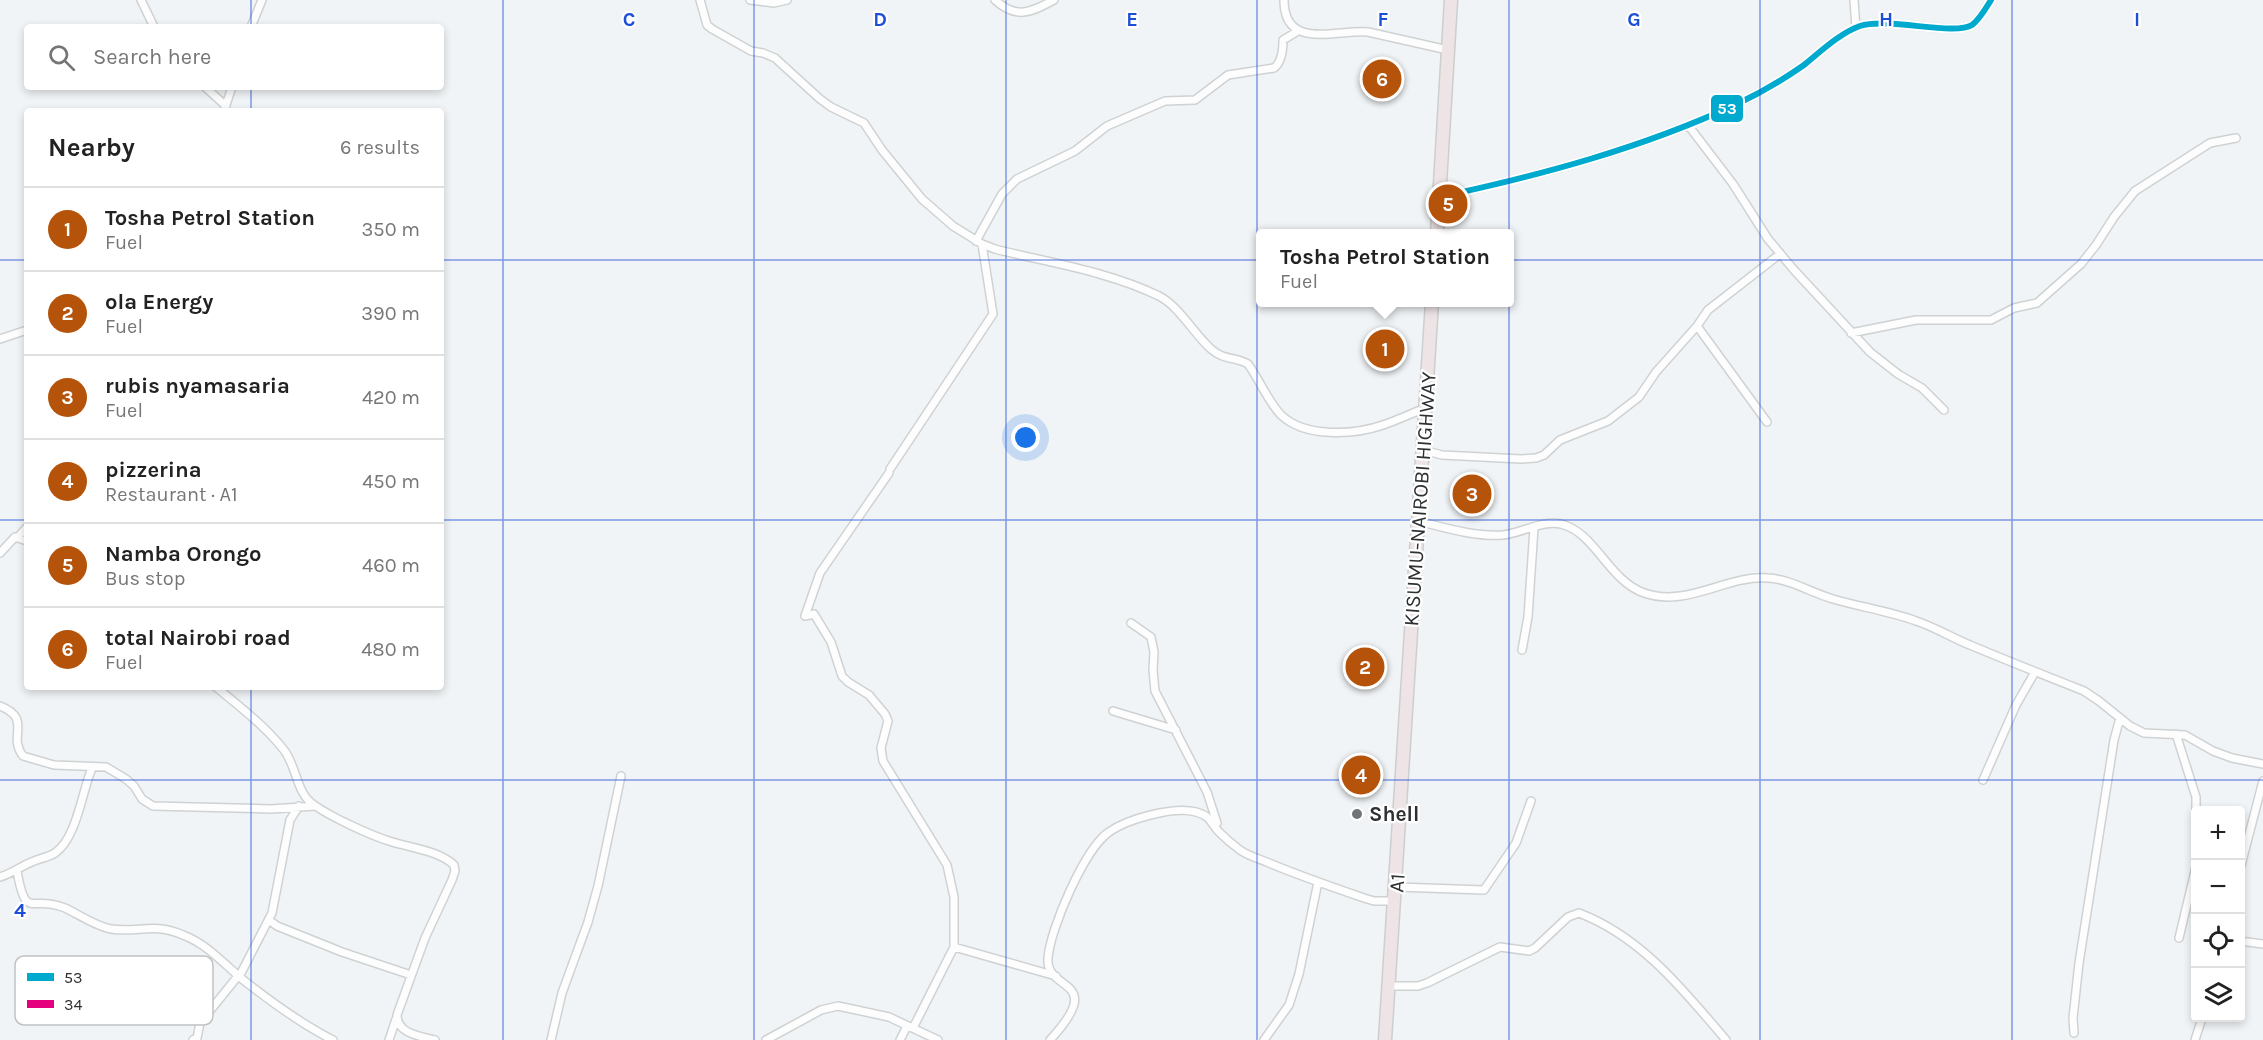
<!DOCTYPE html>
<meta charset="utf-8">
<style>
:root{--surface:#fff;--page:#f6f6f6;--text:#222;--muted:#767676;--line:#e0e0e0;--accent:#b45309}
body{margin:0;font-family:Karla,sans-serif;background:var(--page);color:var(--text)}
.controls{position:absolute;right:18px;bottom:18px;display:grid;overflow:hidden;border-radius:6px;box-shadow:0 3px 9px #0003}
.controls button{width:54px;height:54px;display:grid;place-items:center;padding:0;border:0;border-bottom:2px solid var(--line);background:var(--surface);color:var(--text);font:30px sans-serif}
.you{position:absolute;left:1026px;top:438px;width:21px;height:21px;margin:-15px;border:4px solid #fff;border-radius:50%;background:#1a73e8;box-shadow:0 0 0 9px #1a73e833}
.badge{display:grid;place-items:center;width:39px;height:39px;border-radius:50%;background:var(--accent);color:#fff;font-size:20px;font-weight:700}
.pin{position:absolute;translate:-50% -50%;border:3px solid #fff;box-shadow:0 2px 6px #0006}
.popup{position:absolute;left:1256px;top:229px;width:258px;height:78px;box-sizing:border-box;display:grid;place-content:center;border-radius:6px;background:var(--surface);filter:drop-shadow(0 2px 4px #0005);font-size:20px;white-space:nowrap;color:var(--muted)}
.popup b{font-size:22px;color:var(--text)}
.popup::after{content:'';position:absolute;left:50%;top:100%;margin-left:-12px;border:12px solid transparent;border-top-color:var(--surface)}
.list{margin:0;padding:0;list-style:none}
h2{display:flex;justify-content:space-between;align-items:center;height:78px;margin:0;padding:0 24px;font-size:26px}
h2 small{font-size:20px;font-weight:400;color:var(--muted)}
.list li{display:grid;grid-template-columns:39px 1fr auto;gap:18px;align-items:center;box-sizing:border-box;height:84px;padding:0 24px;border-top:2px solid var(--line)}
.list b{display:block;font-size:22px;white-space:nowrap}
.list p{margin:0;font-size:20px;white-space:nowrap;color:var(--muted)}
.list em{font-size:20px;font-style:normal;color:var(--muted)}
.icon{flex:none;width:33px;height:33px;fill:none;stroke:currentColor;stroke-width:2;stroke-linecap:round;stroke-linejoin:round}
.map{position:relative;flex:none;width:2263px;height:1040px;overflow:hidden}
.search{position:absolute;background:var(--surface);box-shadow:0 3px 9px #0003;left:24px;top:24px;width:420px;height:66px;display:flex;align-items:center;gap:15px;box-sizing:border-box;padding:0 21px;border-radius:6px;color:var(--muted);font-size:22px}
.panel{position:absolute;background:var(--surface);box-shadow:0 3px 9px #0003;left:24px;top:108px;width:420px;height:582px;border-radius:6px}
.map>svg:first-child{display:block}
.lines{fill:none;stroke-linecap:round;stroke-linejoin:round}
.street-casing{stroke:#cfd2d3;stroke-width:10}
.highway-casing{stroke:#cccecf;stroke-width:15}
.street{stroke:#fdfdfe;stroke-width:7}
.highway{stroke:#eee4e5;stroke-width:12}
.bus-1-casing{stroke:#fff;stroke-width:10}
.bus-1{stroke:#00a9ce;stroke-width:6}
.grid{fill:none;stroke:#1d4ed8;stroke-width:1.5;stroke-opacity:0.55}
.poi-dot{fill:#727577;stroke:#fff;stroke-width:2}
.labels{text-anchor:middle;stroke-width:4.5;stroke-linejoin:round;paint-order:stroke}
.street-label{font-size:21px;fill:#2e3032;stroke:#fff}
.poi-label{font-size:21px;font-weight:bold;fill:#2e3032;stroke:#fff;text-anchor:start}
.key{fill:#fff;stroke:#c0c1c2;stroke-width:1.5}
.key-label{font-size:16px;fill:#2e3032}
.grid-label{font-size:20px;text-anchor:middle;font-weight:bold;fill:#1d4ed8;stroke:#fff;stroke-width:4.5;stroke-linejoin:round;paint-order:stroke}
.line-badge{stroke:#fff;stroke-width:2}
.badge-label{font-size:16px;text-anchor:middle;font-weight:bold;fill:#fff}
</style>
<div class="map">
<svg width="2263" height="1040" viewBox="0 0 2263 1040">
<rect width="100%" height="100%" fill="#f1f4f6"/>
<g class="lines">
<g class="street-casing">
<path id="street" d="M 141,0 L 154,27
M 700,0 L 707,25 L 712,29 L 751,51 L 763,53 L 775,58 L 820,99 L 831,107 L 864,123 L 882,150 L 922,199 L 953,226 L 982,244 L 995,249 C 1050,263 1107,271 1159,296 C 1180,307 1193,333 1211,349 C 1223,360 1236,357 1248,364 C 1259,379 1269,403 1281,415 C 1305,438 1354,435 1383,425 C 1398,420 1412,413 1426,408
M 750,0 L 774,3 L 787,0
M 995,0 C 1017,20 1031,12 1054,0
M 1284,0 C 1284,51 1337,29 1368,32 L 1448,50
M 1854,0 L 1856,28
M 251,27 L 262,0
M 205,87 L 226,106
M 224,111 L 232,87
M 1688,125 L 1733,184 L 1768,239 L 1794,270 L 1870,352 L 1898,374 L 1922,388 L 1944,410
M 1439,197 C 1542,175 1642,148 1737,104 C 1760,93 1784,79 1804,65 C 1820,52 1840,33 1860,26 C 1888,17 1954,36 1972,25 C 1980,19 1986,8 1991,0
M 976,241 L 1002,194 L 1017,179 L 1075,151 L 1107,126 L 1165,101 L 1195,100 L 1228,75 L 1274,68 C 1282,62 1283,50 1283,40 L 1298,31
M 1697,326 L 1767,422
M 1851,333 L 1916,320 L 1991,320 L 2014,308 L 2037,303 L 2081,264 L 2096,245 L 2114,217 L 2135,191 L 2210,143 L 2236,138
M 0,339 L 27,330
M 1423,450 L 1442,455 L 1521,459 L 1536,458 L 1544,455 L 1560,440 L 1608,421 L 1639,397 L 1656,372 L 1697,326 L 1708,310 L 1780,254
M 890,469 L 993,314 L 982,244
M 889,473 L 820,573 L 805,616 L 814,614 L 831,642 L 842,676 L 848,682 L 869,695 L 885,714 L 888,721 L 881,748 L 883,761 L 947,865 L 954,897 L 954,947 L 913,1028
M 1418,521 C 1446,528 1475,537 1503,535 C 1522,533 1542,520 1561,524 C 1595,532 1608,580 1644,593 C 1688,608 1726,575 1768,578 C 1790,579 1812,593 1833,599 C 1860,607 1889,611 1916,621 C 1935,627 1952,638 1970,645 C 2008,661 2046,676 2084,691 L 2099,701 L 2130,726 L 2144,733 L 2185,735 L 2213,751 L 2232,758 L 2263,764
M 18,537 L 27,527
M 0,553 L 15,537 L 27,541
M 1131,623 L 1151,637 L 1154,652 L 1153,670 L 1155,691 L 1207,792 L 1217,823
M 1522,650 L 1528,617 L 1534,528
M 216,687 C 239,706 265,726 284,750 C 297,767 296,793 314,805 C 331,817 370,835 389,841 C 410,848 438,850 454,865 L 455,871 L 452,880 L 425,938 L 397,1015 C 397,1034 420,1036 435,1040
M 0,706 C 33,719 7,736 23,756 L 54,765 L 106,767 L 126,779 L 134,786 L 142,799 L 153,806 L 271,809 L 315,806
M 1113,711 L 1176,730
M 2176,734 L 2196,797 L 2196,810
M 1983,780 L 2016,705 L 2035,672
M 2240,869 L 2263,781
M 17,871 C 26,922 31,894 65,908 C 80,915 95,926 111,929 C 139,933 154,922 183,935 C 207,944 223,963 242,979 C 270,1001 301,1024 333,1040
M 0,877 C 13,873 21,866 34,861 C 41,858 49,857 55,853 C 77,838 82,791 92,768
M 1397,887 L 1484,890 L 1516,843 L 1531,801
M 269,920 L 277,926 L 342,952 L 411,975
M 2179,938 L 2196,867
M 2240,941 L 2263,944
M 954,947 L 1056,976
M 239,977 L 272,913 L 290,820 L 299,806
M 1390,986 L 1418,986 L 1427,983 L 1500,947 L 1529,951 L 1535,948 L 1568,917 L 1579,913 C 1642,937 1684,991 1726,1040
M 2074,1033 L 2073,1018 L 2079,963 L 2114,740 L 2120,718
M 193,1040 L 197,1038 L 200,1023 L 238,976
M 389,1040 L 396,1019
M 551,1040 L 562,993 L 588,922 L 598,886 L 621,776
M 766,1040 L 821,1010 L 838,1006 L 889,1017 L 938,1040
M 900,1040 L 907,1026
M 1050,1040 C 1108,977 1045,993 1048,958 C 1050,929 1085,848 1109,832 C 1127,819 1174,806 1196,812 C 1211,816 1210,822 1219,832 C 1225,838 1233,845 1240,850 C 1248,856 1260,859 1269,863 C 1300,876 1332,887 1364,898 L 1374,901 L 1395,901
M 1264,1040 L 1289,1005 L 1299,974 L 1318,882
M 2195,1040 L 2202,1018"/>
</g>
<g class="highway-casing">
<path id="highway" d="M 1437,234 L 1451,0
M 1385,1040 L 1432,302"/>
</g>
<use href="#street" class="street"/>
<use href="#highway" class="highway"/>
<g class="bus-1-casing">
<path id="bus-1" d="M 1439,197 C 1542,175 1642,148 1737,104 C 1760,93 1784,79 1804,65 C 1820,52 1840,33 1860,26 C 1888,17 1954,36 1972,25 C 1980,19 1986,8 1991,0"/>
</g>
<use href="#bus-1" class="bus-1"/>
</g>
<path class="grid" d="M 251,0 L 251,27M 503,0 L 503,1040M 754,0 L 754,1040M 1006,0 L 1006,1040M 1257,0 L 1257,1040M 1509,0 L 1509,1040M 1760,0 L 1760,1040M 2012,0 L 2012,1040M 251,87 L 251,111M 0,260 L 27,260M 441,260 L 2263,260M 0,520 L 27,520M 441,520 L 2263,520M 251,687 L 251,1040M 0,780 L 2263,780"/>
<circle class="poi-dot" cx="1357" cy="814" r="6"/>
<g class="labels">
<g class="street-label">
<text transform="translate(1420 499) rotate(-86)" y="7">KISUMU-NAIROBI HIGHWAY</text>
<text transform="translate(1397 883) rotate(-86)" y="7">A1</text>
</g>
<g class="poi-label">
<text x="1369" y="821">Shell</text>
</g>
</g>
<rect x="15" y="956" width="198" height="69" rx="9" class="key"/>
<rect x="27" y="973" width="27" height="8" fill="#00a9ce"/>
<rect x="27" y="1000" width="27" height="8" fill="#e5007d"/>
<g class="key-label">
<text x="64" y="983">53</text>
<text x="64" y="1010">34</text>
</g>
<g class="grid-label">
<text x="629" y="26">C</text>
<text x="880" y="26">D</text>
<text x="1132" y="26">E</text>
<text x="1383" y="26">F</text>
<text x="1634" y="26">G</text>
<text x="1886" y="26">H</text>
<text x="2137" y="26">I</text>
<text x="20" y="917">4</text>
</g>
<rect class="line-badge" x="1710" y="94" width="34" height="29" rx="6" fill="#00a9ce"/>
<g class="badge-label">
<text x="1727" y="114">53</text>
</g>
</svg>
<div class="controls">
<button>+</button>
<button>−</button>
<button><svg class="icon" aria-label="locate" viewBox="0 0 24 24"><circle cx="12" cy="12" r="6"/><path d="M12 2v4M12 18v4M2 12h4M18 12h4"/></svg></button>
<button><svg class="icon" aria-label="layers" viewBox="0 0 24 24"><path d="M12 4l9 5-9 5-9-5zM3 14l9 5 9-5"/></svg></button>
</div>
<div class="you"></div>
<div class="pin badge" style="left:1385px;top:349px">1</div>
<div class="popup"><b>Tosha Petrol Station</b>Fuel</div>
<div class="pin badge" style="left:1365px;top:667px">2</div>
<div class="pin badge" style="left:1472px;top:494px">3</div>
<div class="pin badge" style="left:1361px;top:775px">4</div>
<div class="pin badge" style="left:1448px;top:204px">5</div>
<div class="pin badge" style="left:1382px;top:79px">6</div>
<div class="search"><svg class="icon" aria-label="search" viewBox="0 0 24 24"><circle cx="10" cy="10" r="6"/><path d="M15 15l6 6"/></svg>Search here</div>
<section class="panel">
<h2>Nearby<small>6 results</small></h2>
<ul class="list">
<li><span class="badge">1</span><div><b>Tosha Petrol Station</b><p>Fuel</p></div><em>350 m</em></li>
<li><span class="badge">2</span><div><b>ola Energy</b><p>Fuel</p></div><em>390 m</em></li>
<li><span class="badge">3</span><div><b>rubis nyamasaria</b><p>Fuel</p></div><em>420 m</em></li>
<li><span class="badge">4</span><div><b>pizzerina</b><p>Restaurant · A1</p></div><em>450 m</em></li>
<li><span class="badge">5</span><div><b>Namba Orongo</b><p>Bus stop</p></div><em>460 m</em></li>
<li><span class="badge">6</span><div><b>total Nairobi road</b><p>Fuel</p></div><em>480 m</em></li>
</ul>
</section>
</div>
